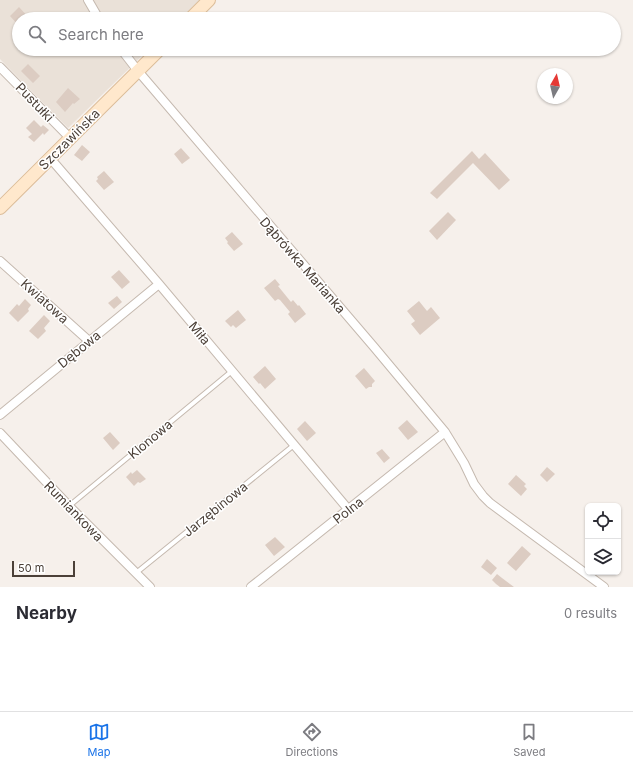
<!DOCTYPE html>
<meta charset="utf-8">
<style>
:root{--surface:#fff;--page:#f2f2f3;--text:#2b2b33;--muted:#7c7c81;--line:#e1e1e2;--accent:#1a73e8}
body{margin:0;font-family:Inter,sans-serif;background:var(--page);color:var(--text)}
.controls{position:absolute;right:12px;bottom:12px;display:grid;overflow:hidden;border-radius:6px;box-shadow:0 1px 3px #0004}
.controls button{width:36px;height:36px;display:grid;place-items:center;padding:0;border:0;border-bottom:1px solid var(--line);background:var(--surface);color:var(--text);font:20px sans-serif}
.compass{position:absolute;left:537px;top:68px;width:36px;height:36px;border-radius:50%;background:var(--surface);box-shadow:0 1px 3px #0004;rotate:8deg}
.scale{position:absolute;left:12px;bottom:10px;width:63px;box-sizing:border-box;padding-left:4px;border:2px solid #4b4038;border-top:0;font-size:11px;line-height:14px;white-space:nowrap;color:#4b4038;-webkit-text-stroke:3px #fff;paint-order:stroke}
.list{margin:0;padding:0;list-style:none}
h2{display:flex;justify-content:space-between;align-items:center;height:52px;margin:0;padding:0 16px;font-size:17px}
h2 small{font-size:13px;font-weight:400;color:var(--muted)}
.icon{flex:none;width:22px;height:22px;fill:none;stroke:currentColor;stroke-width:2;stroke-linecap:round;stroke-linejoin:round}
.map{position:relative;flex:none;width:633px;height:587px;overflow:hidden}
.search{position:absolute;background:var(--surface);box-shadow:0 1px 3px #0004;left:12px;right:12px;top:12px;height:44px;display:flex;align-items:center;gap:10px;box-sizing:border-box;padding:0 14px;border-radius:22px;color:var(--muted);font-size:15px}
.sheet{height:124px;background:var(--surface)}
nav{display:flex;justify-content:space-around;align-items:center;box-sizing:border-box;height:56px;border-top:1px solid var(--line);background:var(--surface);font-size:11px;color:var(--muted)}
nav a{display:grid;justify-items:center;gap:2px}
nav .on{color:var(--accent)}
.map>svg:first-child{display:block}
.residential{fill:#eae1d8}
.building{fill:#dcccc2}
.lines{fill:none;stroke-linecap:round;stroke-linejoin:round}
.lane-casing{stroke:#c5b9af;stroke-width:6}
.street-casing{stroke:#c5b9af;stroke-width:10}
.secondary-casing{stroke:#dcbd9a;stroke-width:14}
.lane{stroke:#fff;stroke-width:4}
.street{stroke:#fff;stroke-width:8}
.secondary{stroke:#ffe8cc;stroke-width:12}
.labels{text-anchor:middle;stroke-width:3;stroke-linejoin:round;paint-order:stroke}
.street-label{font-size:13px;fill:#4b4038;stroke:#fff}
</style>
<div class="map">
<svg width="633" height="587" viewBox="0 0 633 587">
<rect width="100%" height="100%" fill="#f6f0eb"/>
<path class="residential" d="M 0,0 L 200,0 L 180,19 L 19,19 L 19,49 L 149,49 L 68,128 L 0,59 Z"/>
<path class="building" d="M 19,7 L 30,19 L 19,19 L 19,26 L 10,16 Z
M 28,64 L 40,76 L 33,83 L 21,71 Z
M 68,88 L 80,99 L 74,104 L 73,103 L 65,112 L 56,102 Z
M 34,120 L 41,127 L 43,125 L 49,130 L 44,135 L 43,133 L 34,142 L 28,137 L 32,134 L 26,128 Z
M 82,145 L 90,152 L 82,161 L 74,155 Z
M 181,148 L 190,158 L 182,164 L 174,154 Z
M 472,151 L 479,159 L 485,153 L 510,180 L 499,190 L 473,163 L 437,199 L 430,193 Z
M 104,171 L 114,182 L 104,190 L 96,181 L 98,179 L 97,177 Z
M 448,212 L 456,220 L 437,240 L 429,231 Z
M 232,232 L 243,244 L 234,251 L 227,243 L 228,242 L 225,238 Z
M 119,270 L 130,282 L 122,289 L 111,277 Z
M 275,279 L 280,285 L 278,286 L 291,302 L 293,300 L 298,306 L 299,305 L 306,314 L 295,323 L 288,314 L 290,312 L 280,300 L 278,299 L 275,301 L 264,288 Z
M 117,296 L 122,302 L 114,309 L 108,303 Z
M 25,299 L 31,305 L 28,309 L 29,311 L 18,322 L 9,313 L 17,304 L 19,306 Z
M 419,301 L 427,311 L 431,307 L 440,318 L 420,335 L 411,324 L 415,321 L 407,311 Z
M 238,310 L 246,320 L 236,328 L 233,325 L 231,327 L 225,321 Z
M 44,315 L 50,321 L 44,328 L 46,331 L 38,339 L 29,331 Z
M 265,366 L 276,379 L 265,389 L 260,383 L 259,384 L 253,377 Z
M 364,368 L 375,381 L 372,384 L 372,387 L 369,387 L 366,389 L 355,376 Z
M 407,420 L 418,432 L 408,440 L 398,428 Z
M 305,421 L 316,433 L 307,441 L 297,429 Z
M 110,432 L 120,443 L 113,450 L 103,438 Z
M 382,449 L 390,458 L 384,463 L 376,453 Z
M 547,467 L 555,474 L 547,482 L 540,475 Z
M 137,470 L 146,479 L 140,483 L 138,482 L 134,486 L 126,477 L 131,472 L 132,474 Z
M 516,475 L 526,484 L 524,486 L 527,489 L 521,496 L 508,484 Z
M 275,537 L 285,547 L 274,556 L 265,545 Z
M 522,546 L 531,554 L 516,571 L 507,563 Z
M 487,559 L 497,568 L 491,575 L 481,567 Z
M 497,574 L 502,578 L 514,587 L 500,587 L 496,584 L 492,580 Z"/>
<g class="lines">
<g class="lane-casing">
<path id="lane" d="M 69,506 L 232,371
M 136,573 L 294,445"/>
</g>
<g class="street-casing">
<path id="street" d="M 88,0 L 99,19
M 121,49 L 138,71 L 374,347 L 445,432 L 464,463 L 474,484 L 483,496 L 490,503 L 604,587
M 0,67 L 70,138
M 50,158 L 159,284 L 348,509
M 0,261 L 89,341
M 0,415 L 159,284
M 0,433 L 69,506 L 150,587
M 251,587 L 445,432"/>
</g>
<g class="secondary-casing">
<path id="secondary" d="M 190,19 L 209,0
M 0,208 L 160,49"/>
</g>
<use href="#lane" class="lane"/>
<use href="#street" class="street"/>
<use href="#secondary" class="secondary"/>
</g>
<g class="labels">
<g class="street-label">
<text transform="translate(35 102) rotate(46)" y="5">Pustułki</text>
<text transform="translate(69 139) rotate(-45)" y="5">Szczawińska</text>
<text transform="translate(303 265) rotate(49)" y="5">Dąbrówka Marianka</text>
<text transform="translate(45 301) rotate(42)" y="5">Kwiatowa</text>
<text transform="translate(200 333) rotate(50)" y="5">Miła</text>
<text transform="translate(79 349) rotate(-39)" y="5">Dębowa</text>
<text transform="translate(150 439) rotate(-40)" y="5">Klonowa</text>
<text transform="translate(215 509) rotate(-39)" y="5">Jarzębinowa</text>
<text transform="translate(348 510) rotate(-38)" y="5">Polna</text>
<text transform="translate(74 511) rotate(46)" y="5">Rumiankowa</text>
</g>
</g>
</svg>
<div class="controls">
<button><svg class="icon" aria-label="locate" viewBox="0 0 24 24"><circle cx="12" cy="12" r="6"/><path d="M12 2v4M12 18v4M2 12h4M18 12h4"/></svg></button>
<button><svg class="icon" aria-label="layers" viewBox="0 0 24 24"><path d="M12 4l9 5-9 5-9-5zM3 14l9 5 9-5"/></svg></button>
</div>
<svg class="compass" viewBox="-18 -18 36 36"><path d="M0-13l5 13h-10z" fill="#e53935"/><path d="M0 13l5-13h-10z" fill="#7c7c81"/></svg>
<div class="scale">50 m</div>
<div class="search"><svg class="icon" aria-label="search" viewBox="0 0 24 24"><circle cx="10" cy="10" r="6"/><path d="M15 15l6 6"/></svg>Search here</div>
</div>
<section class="sheet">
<h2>Nearby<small>0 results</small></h2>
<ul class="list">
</ul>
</section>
<nav>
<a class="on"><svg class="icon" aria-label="map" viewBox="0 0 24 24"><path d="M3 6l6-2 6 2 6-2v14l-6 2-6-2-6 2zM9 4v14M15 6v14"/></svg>Map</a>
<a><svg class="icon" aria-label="directions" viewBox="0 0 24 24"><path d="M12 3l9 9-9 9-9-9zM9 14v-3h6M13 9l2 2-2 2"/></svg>Directions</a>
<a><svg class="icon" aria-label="saved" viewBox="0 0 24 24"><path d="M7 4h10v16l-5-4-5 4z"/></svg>Saved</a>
</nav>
